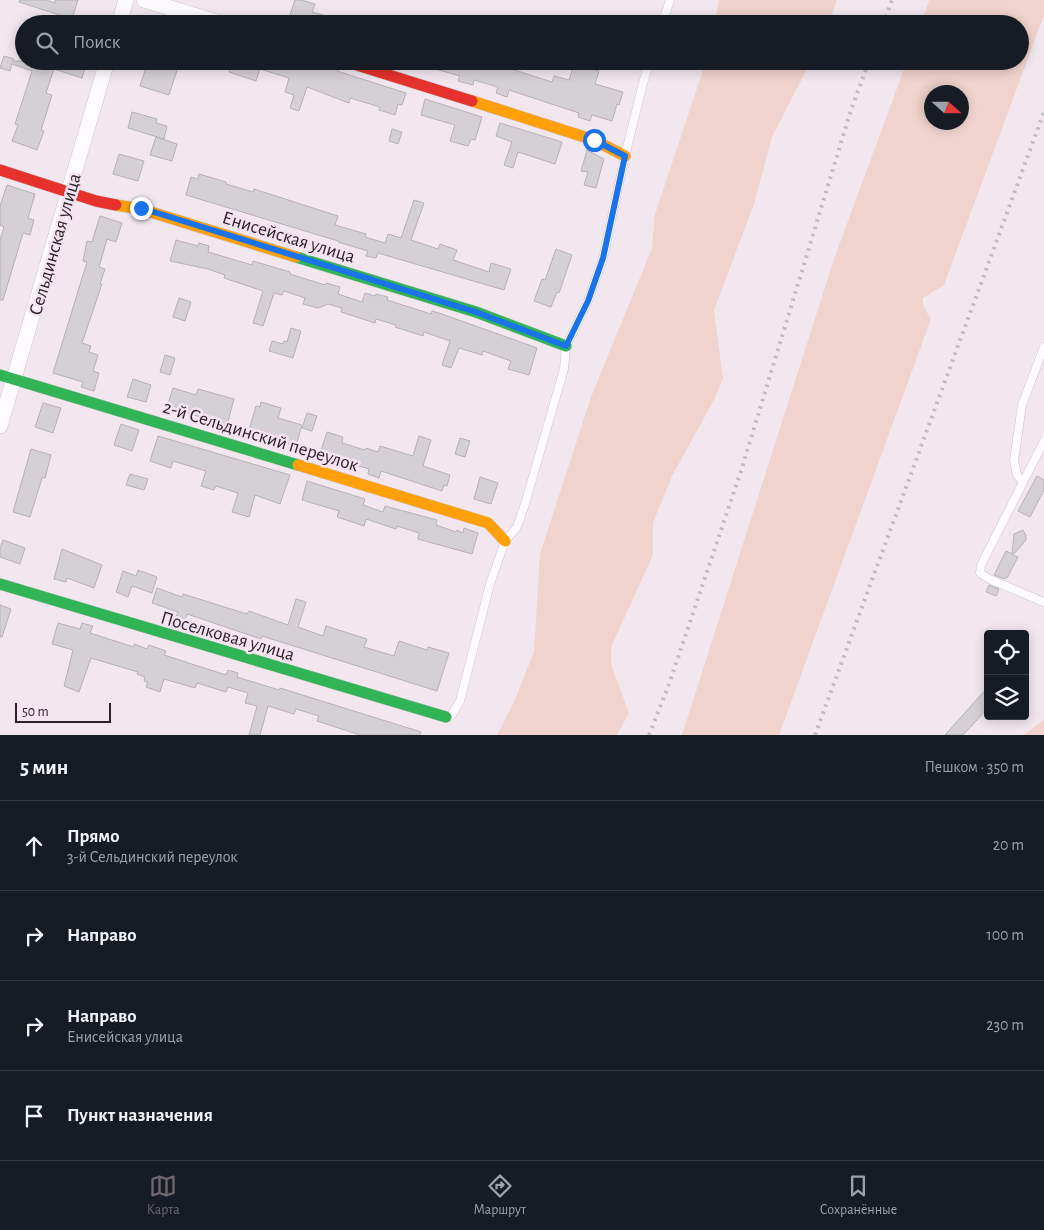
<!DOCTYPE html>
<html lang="ru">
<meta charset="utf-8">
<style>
:root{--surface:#171b24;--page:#20242c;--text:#f1f3f6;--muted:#9ea1a6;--line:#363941;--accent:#70686e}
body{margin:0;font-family:"Alegreya Sans",sans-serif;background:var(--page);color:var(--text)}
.controls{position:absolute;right:15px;bottom:15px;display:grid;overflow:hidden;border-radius:5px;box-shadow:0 2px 12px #0003}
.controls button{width:45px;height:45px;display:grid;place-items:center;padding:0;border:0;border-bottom:1px solid var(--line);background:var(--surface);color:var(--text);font:25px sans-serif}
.compass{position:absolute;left:924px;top:85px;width:45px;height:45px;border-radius:50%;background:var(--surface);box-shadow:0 2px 12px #0003;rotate:111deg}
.scale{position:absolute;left:15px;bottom:12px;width:96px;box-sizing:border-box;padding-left:5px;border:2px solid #2a2429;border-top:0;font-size:14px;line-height:18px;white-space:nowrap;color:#2a2429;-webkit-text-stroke:4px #f6e3f1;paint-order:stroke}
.stop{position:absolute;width:15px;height:15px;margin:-11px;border:4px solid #1a73e8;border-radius:50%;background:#fff}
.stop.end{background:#1a73e8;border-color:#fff;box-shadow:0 1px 5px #0008}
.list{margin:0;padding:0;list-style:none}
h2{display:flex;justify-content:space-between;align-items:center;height:65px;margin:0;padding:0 20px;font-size:21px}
h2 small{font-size:16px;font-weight:400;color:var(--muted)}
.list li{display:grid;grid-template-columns:32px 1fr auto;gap:15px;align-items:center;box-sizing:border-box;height:90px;padding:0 20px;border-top:1px solid var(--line)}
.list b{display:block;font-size:19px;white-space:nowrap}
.list p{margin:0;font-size:16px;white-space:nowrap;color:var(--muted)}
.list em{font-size:16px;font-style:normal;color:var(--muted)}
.icon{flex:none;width:28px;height:28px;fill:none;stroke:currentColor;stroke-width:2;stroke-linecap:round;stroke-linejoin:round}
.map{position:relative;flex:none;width:1044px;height:735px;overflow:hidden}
.search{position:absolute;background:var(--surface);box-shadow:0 2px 12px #0003;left:15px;right:15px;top:15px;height:55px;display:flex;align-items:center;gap:12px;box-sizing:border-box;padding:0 18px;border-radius:28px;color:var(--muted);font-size:19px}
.sheet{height:425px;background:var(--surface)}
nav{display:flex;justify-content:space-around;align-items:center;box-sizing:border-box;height:70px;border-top:1px solid var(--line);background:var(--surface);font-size:14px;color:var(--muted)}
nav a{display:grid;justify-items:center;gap:2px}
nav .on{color:var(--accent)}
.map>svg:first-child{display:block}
.green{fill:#f0d3cd;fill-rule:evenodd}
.building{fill:#d5cfd6;stroke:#b7b1b7}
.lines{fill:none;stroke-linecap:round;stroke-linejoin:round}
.lane-casing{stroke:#cec6cc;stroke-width:9}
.street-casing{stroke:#cec6cc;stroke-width:16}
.fast-casing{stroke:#cec6cc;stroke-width:12}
.slow-casing{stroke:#cec6cc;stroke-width:12}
.jam-casing{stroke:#cec6cc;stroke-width:12}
.lane{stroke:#fdfbfd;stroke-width:8}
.street{stroke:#fdfbfd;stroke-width:15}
.fast{stroke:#30b455;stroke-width:11}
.slow{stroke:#ff9f0a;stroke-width:11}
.jam{stroke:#e5322d;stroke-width:11}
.rail{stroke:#bfbcbe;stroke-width:4;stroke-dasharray:2.5 5;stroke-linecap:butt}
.route{stroke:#1a73e8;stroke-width:6}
.labels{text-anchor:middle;stroke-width:5;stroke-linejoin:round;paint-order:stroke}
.street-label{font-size:19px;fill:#2a2429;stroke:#f6e3f1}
</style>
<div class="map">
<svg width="1044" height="735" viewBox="0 0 1044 735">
<rect width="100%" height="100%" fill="#f2e7ef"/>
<path class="green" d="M 719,0 L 837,0 L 828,24 L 714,24 Z
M 929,0 L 1044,0 L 1044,15 L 944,285 L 923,298 L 923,306 L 931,319 L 779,735 L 682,735 L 834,259 L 907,61 L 1020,61 L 1020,24 L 921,24 ZM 962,92 L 962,122 L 932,122 L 932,92 Z
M 706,61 L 811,61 L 772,137 L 754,204 L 714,310 L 723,379 L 714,400 L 672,476 L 653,523 L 653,555 L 611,647 L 611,664 L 629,713 L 617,735 L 497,735 L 514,702 L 534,652 L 540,554 L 591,397 L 652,248 L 655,214 Z
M 1044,720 L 1044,735 L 1023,735 Z"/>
<path class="building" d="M 20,0 L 46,0 L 55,3 L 55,0 L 78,0 L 72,19 L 19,2 Z
M 295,0 L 301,0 L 315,4 L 312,12 L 344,21 L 343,24 L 287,24 Z
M 4,56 L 14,59 L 13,61 L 87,61 L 82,78 L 54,69 L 46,93 L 52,95 L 41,130 L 44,131 L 37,150 L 12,141 L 18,125 L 15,124 L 32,71 L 12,64 L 10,71 L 0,68 Z
M 148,61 L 180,61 L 169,95 L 140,86 Z
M 232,61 L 312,61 L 335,69 L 340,72 L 406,93 L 402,105 L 398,104 L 395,115 L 379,110 L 380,107 L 350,98 L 349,103 L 307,87 L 299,111 L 290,108 L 294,95 L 285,92 L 289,78 L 260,69 L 256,81 L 229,72 Z
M 419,61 L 503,61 L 502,66 L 552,82 L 554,76 L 569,80 L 575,61 L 584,64 L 583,67 L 599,71 L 595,84 L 623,92 L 619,105 L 617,104 L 612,121 L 592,115 L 590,121 L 578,117 L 579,113 L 509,90 L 507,97 L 496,93 L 498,87 L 474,80 L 473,85 L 458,81 L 460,76 L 418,64 Z
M 425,99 L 482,117 L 475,140 L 471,139 L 468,146 L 450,141 L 455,125 L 421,115 Z
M 132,112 L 157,119 L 156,123 L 167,126 L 164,139 L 128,128 Z
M 500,123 L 562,142 L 555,164 L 518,152 L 513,168 L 504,165 L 512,142 L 496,136 Z
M 392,129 L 402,132 L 398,144 L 389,141 Z
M 156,137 L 177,144 L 172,161 L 150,155 Z
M 587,150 L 604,159 L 596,188 L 584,185 L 588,172 L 581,171 Z
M 119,154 L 144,161 L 138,181 L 113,174 Z
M 199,174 L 226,182 L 226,184 L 253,192 L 254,189 L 338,216 L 335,225 L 366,234 L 365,237 L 385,243 L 388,234 L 401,238 L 414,200 L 424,203 L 411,240 L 438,249 L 440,244 L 457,250 L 453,260 L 489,272 L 491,263 L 511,269 L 504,290 L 378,253 L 376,258 L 366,256 L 368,251 L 338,242 L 338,241 L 186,195 L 191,177 L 198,179 Z
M 7,185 L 35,194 L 28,218 L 34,220 L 30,235 L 23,233 L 3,300 L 0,300 L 0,240 L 4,227 L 0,225 L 0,206 Z
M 100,216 L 122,223 L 116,242 L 107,239 L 99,267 L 105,269 L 100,284 L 102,284 L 82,343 L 91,346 L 89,352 L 98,355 L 93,371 L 99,373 L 94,391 L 81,387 L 83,382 L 53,373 L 87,262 L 83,261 L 87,241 L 92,242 Z
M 176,240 L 198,246 L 199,243 L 209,246 L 208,252 L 252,265 L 253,261 L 290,272 L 290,274 L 325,285 L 326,283 L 340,287 L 338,294 L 362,302 L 365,293 L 375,296 L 376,294 L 388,297 L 387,300 L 431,314 L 432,311 L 442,314 L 537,348 L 529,375 L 508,369 L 511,361 L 483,351 L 482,355 L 459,348 L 451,368 L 442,365 L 450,341 L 424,332 L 423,336 L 395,327 L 396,325 L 376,319 L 375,323 L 341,312 L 342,308 L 328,304 L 318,308 L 303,304 L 305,298 L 284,291 L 282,295 L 274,293 L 263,326 L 253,323 L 263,291 L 224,278 L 225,275 L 208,269 L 170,261 Z
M 556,249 L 572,255 L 559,293 L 557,292 L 551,307 L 534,301 L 542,279 L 545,280 Z
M 179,298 L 191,302 L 185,321 L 173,317 Z
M 291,328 L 301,331 L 293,358 L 269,351 L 272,341 L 283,344 L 284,341 L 287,342 Z
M 165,355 L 175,358 L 170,375 L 160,372 Z
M 133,379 L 151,385 L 146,402 L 127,397 Z
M 173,388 L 196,395 L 198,389 L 234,399 L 227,425 L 167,407 Z
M 261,402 L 281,408 L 278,418 L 302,425 L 296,446 L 248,433 L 256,406 L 260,407 Z
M 43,403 L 61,408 L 53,433 L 35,427 Z
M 307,413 L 317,416 L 312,431 L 302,428 Z
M 121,424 L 139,430 L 132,451 L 114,445 Z
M 327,432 L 343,437 L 342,443 L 365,450 L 366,448 L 378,452 L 380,446 L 413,456 L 419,436 L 431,440 L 423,466 L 450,475 L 447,486 L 444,485 L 442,491 L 381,471 L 379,478 L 368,474 L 369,469 L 320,454 Z
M 158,436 L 290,475 L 280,504 L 255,495 L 249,517 L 232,512 L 238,493 L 216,486 L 214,490 L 201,486 L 206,471 L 173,461 L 171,468 L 150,461 Z
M 460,438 L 470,441 L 465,457 L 455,454 Z
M 31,449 L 51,455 L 45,478 L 42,478 L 30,517 L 13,512 Z
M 130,474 L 148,479 L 144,490 L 126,485 Z
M 1037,476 L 1044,480 L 1044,490 L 1030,517 L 1018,511 Z
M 480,477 L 498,483 L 491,504 L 474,499 Z
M 307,481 L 365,499 L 363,505 L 383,512 L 385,506 L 437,520 L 436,525 L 456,532 L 457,530 L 463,533 L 464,528 L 478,533 L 472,554 L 418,539 L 419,533 L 397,526 L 396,529 L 366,519 L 364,526 L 337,517 L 339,511 L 302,500 Z
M 1023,530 L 1026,536 L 1026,540 L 1013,555 L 1018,557 L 1007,578 L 1005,578 L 1004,579 L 994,575 L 1006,551 L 1012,554 L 1014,534 Z
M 3,540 L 25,548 L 20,564 L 0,557 L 0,548 Z
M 62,549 L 102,565 L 94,588 L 67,578 L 66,582 L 54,579 Z
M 138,570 L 157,577 L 152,593 L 132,586 L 128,597 L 116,592 L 123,571 L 136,576 Z
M 989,585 L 999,589 L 996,596 L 986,592 Z
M 157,588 L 182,597 L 183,594 L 247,614 L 249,611 L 288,625 L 296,599 L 306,602 L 298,627 L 323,636 L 326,626 L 367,639 L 364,647 L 394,656 L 399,641 L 427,650 L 428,647 L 449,653 L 437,691 L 262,636 L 261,639 L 187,614 L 185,620 L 176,617 L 178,612 L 152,603 Z
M 0,605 L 11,609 L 2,637 L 0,637 Z
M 58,623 L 80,629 L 82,623 L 93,626 L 90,633 L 134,647 L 134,644 L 147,649 L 149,645 L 166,651 L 164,655 L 226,675 L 228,670 L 238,673 L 237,677 L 279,690 L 280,688 L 421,732 L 420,735 L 360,735 L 317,721 L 319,716 L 296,709 L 294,714 L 268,706 L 260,735 L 249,735 L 257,706 L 245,703 L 248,693 L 228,687 L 226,692 L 197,683 L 195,688 L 164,679 L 160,692 L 146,687 L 148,682 L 144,681 L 145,677 L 137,674 L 138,672 L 91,658 L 79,692 L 64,686 L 73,650 L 52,644 Z
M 988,687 L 988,708 L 963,735 L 945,735 Z"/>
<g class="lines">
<g class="lane-casing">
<path id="lane" d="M 662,24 L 670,0
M 1044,441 L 981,565 L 980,573 L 989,579 L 1044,602
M 1023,482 L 1017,475 L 1014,461 L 1022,405 L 1044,347
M 446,717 L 451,716 L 460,701 L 490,584 L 505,541 L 517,527 L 525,504 L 564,369 L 566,346 L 588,301 L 603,258 L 625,156 L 643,83 L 650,61"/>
</g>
<g class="street-casing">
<path id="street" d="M 144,0 L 223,24
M 119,24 L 126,0
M 0,426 L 107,61"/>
</g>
<g class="fast-casing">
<path id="fast" d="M 296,257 L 476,312 L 566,346
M 0,375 L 298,465
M 0,584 L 446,717"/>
</g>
<g class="slow-casing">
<path id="slow" d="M 472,101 L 594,140 L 625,156
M 116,205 L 141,209 L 296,257
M 298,465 L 488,523 L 505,541"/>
</g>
<g class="jam-casing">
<path id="jam" d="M 344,61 L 472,101
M 0,170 L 96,201 L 116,205"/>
</g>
<use href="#lane" class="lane"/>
<use href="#street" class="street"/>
<use href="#fast" class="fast"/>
<use href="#slow" class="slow"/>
<use href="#jam" class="jam"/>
<path class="rail" d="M 883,24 L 892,0
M 649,735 L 668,687 L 741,471 L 851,110 L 869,61
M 815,735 L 1044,112"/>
</g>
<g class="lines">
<path class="route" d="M 141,208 L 476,312 L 566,346 L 588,301 L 603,258 L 625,156 L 594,140"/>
</g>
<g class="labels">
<g class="street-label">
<text transform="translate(289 236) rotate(17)" y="7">Енисейская улица</text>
<text transform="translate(54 244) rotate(-74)" y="7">Сельдинская улица</text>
<text transform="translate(261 435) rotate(17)" y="7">2-й Сельдинский переулок</text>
<text transform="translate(228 635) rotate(16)" y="7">Поселковая улица</text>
</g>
</g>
</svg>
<div class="controls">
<button><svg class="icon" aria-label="locate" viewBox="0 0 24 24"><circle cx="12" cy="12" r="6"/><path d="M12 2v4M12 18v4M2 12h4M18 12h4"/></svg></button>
<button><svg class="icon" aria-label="layers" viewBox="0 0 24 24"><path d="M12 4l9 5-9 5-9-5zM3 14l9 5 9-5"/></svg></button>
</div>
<svg class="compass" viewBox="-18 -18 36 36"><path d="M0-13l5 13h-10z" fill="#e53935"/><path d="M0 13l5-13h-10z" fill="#9ea1a6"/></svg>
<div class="scale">50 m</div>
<div class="stop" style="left:594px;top:140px"></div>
<div class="stop end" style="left:141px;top:208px"></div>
<div class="search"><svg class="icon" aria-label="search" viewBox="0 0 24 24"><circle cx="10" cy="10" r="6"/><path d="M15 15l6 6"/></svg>Поиск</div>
</div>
<section class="sheet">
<h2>5 мин<small>Пешком · 350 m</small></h2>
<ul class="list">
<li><svg class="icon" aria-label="ahead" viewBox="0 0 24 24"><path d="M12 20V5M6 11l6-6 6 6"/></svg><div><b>Прямо</b><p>3-й Сельдинский переулок</p></div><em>20 m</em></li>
<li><svg class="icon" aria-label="right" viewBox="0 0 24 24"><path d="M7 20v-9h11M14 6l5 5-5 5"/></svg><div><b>Направо</b></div><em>100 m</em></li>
<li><svg class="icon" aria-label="right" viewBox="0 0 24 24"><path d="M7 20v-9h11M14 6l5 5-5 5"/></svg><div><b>Направо</b><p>Енисейская улица</p></div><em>230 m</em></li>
<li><svg class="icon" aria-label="arrive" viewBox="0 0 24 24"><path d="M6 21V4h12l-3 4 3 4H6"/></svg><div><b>Пункт назначения</b></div></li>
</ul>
</section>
<nav>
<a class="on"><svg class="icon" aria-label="map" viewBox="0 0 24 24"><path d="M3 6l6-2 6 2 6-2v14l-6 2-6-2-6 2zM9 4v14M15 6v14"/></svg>Карта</a>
<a><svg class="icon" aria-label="directions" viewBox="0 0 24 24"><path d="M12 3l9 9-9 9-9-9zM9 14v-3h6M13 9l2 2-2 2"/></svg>Маршрут</a>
<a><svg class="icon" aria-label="saved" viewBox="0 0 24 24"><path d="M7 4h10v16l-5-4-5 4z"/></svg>Сохранённые</a>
</nav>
